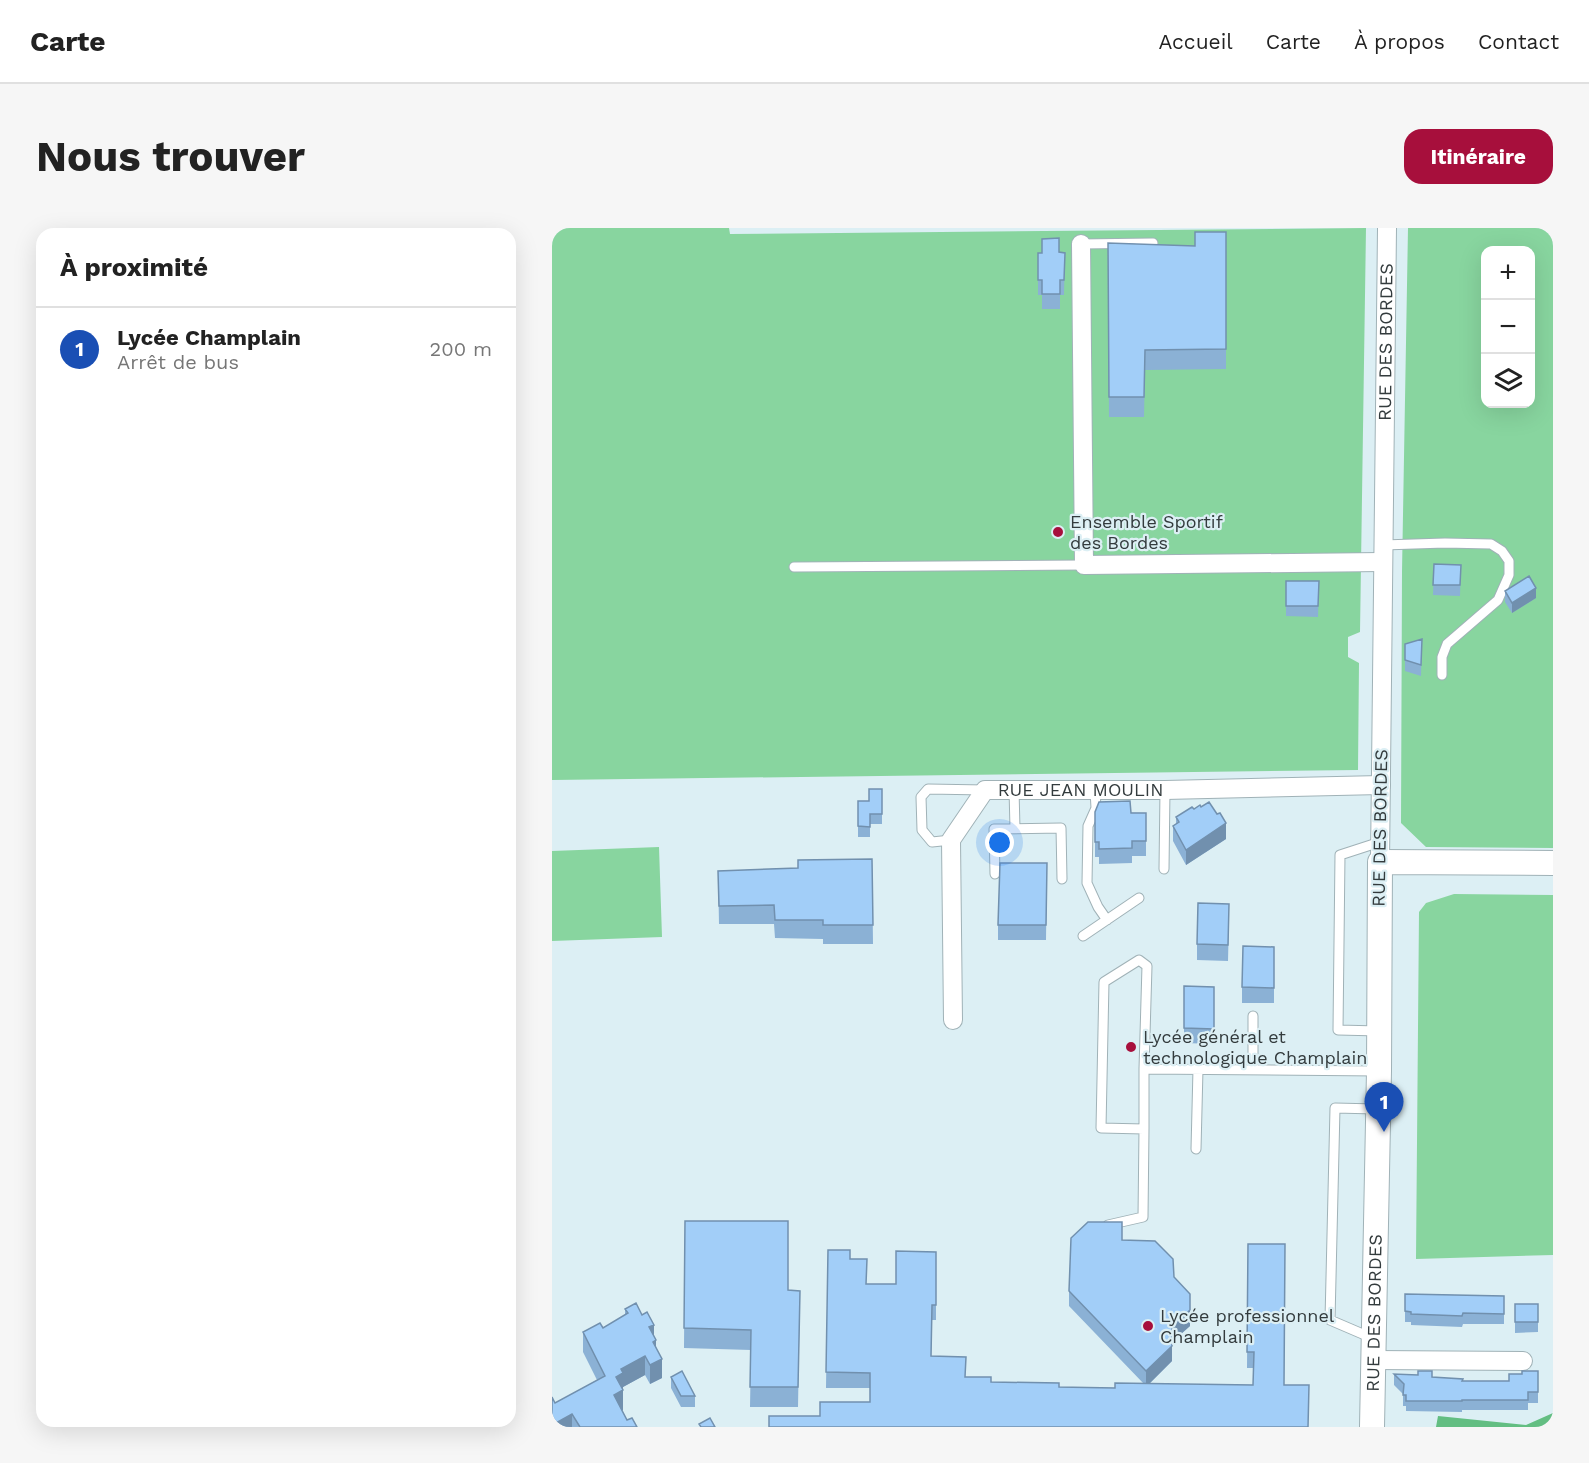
<!DOCTYPE html>
<html lang="fr">
<meta charset="utf-8">
<style>
:root{--surface:#fff;--page:#f6f6f6;--text:#222;--muted:#767676;--line:#e0e0e0;--accent:#a70f3c}
body{margin:0;font-family:"Work Sans",sans-serif;background:var(--page);color:var(--text)}
.controls{position:absolute;right:18px;top:18px;display:grid;overflow:hidden;border-radius:12px;box-shadow:0 6px 24px #0002}
.controls button{width:54px;height:54px;display:grid;place-items:center;padding:0;border:0;border-bottom:2px solid var(--line);background:var(--surface);color:var(--text);font:30px sans-serif}
.you{position:absolute;left:448px;top:615px;width:21px;height:21px;margin:-15px;border:4px solid #fff;border-radius:50%;background:#1a73e8;box-shadow:0 0 0 9px #1a73e833}
.badge{display:grid;place-items:center;width:39px;height:39px;border-radius:50%;background:var(--accent);color:#fff;font-size:20px;font-weight:700}
.pin{position:absolute;translate:-50% -50px;filter:drop-shadow(0 2px 3px #0008)}
.pin::after{content:'';position:absolute;top:32px;width:21px;height:18px;background:inherit;clip-path:polygon(0 0,100% 0,50% 100%)}
.list{margin:0;padding:0;list-style:none}
h2{display:flex;justify-content:space-between;align-items:center;height:78px;margin:0;padding:0 24px;font-size:26px}
h2 small{font-size:20px;font-weight:400;color:var(--muted)}
.list li{display:grid;grid-template-columns:39px 1fr auto;gap:18px;align-items:center;box-sizing:border-box;height:84px;padding:0 24px;border-top:2px solid var(--line)}
.list b{display:block;font-size:22px;white-space:nowrap}
.list p{margin:0;font-size:20px;white-space:nowrap;color:var(--muted)}
.list em{font-size:20px;font-style:normal;color:var(--muted)}
.icon{flex:none;width:33px;height:33px;fill:none;stroke:currentColor;stroke-width:2;stroke-linecap:round;stroke-linejoin:round}
.map{position:relative;flex:none;width:1001px;height:1199px;overflow:hidden;border-radius:18px}
header{display:flex;align-items:center;gap:36px;box-sizing:border-box;height:84px;padding:0 30px;background:var(--surface);border-bottom:2px solid var(--line)}
header strong{font-size:28px}
nav{display:flex;gap:33px;margin-inline-start:auto;font-size:21px}
.intro{display:flex;align-items:center;justify-content:space-between;box-sizing:border-box;height:144px;padding:0 36px}
h1{margin:0;font-size:42px}
.button{padding:15px 27px;border-radius:18px;background:var(--accent);color:#fff;font-size:21px;font-weight:700}
main{display:flex;gap:36px;padding:0 36px}
aside{flex:1;background:var(--surface);border-radius:18px;box-shadow:0 6px 24px #0002}
.map>svg:first-child{display:block}
.green{fill:#88d59f;fill-rule:evenodd}
.forest{fill:#63be82}
.lines{fill:none;stroke-linecap:round;stroke-linejoin:round}
.service-casing{stroke:#a0b2b7;stroke-width:11}
.minor-casing{stroke:#a0b2b7;stroke-width:20}
.tertiary-casing{stroke:#a0b2b7;stroke-width:26}
.service{stroke:#fff;stroke-width:9}
.minor{stroke:#fff;stroke-width:18}
.tertiary{stroke:#fff;stroke-width:24}
.wall{fill:#8bb1d5}
.shaded-wall{fill:#7190ae}
.building{fill:#a2cef8;stroke:#7190ae;stroke-width:1.5}
.poi-dot{fill:#a70f3c;stroke:#dceff4;stroke-width:2}
.labels{text-anchor:middle;stroke-width:4.5;stroke-linejoin:round;paint-order:stroke}
.street-label{font-size:18px;fill:#333b3d;stroke:#dceff4}
.poi-label{font-size:18px;fill:#333b3d;stroke:#dceff4;text-anchor:start}
</style>
<header>
<strong>Carte</strong>
<nav><a>Accueil</a><a>Carte</a><a>À propos</a><a>Contact</a></nav>
</header>
<div class="intro"><h1>Nous trouver</h1><a class="button">Itinéraire</a></div>
<main>
<aside>
<h2>À proximité<small></small></h2>
<ul class="list">
<li><span class="badge" style="background:#1a4fb4">1</span><div><b>Lycée Champlain</b><p>Arrêt de bus</p></div><em>200 m</em></li>
</ul>
</aside>
<div class="map">
<svg width="1001" height="1199" viewBox="0 0 1001 1199">
<rect width="100%" height="100%" fill="#dceff4"/>
<path class="green" d="M 0,0 L 177,0 L 178,6 L 814,0 L 808,404 L 796,409 L 796,429 L 807,435 L 806,542 L 0,552 Z
M 856,0 L 1001,0 L 1001,620 L 874,619 L 849,595 L 850,344 ZM 933,22 L 978,22 L 978,176 L 933,176 Z
M 107,619 L 110,709 L 0,713 L 0,623 Z
M 902,666 L 1001,667 L 1001,1027 L 864,1031 L 867,684 L 874,675 Z"/>
<path class="forest" d="M 1001,1185 L 1001,1199 L 884,1199 L 886,1188 L 974,1197 Z"/>
<g class="lines">
<g class="service-casing">
<path id="service" d="M 529,16 L 601,15
M 831,317 L 893,315 L 939,316 L 950,323 L 957,333 L 957,347 L 946,372 L 895,416 L 890,429 L 890,447
M 242,339 L 532,337
M 462,561 L 463,601
M 543,562 L 544,580 L 536,598 L 535,655 L 546,679 L 555,692
M 399,612 L 380,614 L 370,602 L 369,569 L 376,561 L 433,562
M 612,641 L 613,562
M 443,646 L 442,601 L 509,600 L 510,651
M 531,708 L 587,670
M 827,803 L 786,802 L 788,627 L 828,614
M 592,841 L 592,901 L 549,900 L 552,754 L 587,732 L 595,738 L 592,841 L 827,843
M 701,842 L 701,788
M 644,921 L 646,841
M 556,997 L 591,989 L 592,901
M 820,1110 L 778,1092 L 783,880 L 824,881"/>
</g>
<g class="minor-casing">
<g id="minor">
<path d="M 529,16 L 532,337 L 830,334"/>
<path id="s1" d="M 828,634 L 835,0"/>
<path id="s2" d="M 401,792 L 399,612 L 433,562 L 613,562 L 829,557"/>
<path d="M 822,1132 L 971,1133"/>
</g>
</g>
<g class="tertiary-casing">
<g id="tertiary">
<path id="s3" d="M 820,1199 L 827,843 L 828,634 L 1001,635"/>
</g>
</g>
<use href="#service" class="service"/>
<use href="#minor" class="minor"/>
<use href="#tertiary" class="tertiary"/>
</g>
<path class="wall" d="M 674,4 L 674,141 L 593,142 L 592,189 L 557,189 L 556,15 L 643,18 Z
M 486,25 L 513,25 L 512,67 L 508,67 L 508,81 L 490,81 L 490,67 L 486,67 Z
M 882,336 L 909,337 L 908,368 L 881,367 Z
M 734,353 L 767,353 L 766,389 L 734,388 Z
M 953,363 L 984,370 L 960,385 L 953,374 Z
M 870,411 L 869,448 L 853,443 L 853,432 Z
M 330,561 L 330,596 L 318,596 L 318,609 L 306,609 L 306,573 L 317,573 Z
M 642,581 L 674,611 L 634,637 L 621,613 L 621,598 L 624,596 L 624,589 Z
M 543,584 L 594,585 L 594,628 L 580,628 L 580,635 L 547,636 L 547,629 L 543,629 Z
M 320,631 L 321,716 L 271,716 L 271,711 L 223,710 L 222,696 L 167,696 L 166,643 L 246,640 Z
M 495,635 L 494,712 L 446,712 L 446,697 Z
M 677,691 L 676,733 L 645,732 L 645,716 Z
M 722,719 L 722,775 L 690,775 L 690,759 Z
M 632,758 L 662,759 L 662,816 L 632,815 Z
M 133,993 L 236,1062 L 248,1063 L 246,1179 L 198,1179 L 199,1122 L 132,1120 Z
M 570,1012 L 622,1049 L 638,1098 L 620,1114 L 620,1133 L 597,1156 L 701,1157 L 702,1140 L 695,1140 L 696,1016 L 732,1157 L 268,1188 L 318,1174 L 318,1160 L 274,1160 L 276,1022 L 298,1031 L 314,1056 L 344,1056 L 384,1024 L 384,1092 L 380,1092 L 379,1128 L 413,1149 L 439,1154 L 507,1159 L 563,1160 L 592,1156 L 517,1078 L 517,1063 Z
M 853,1066 L 952,1068 L 952,1096 L 911,1096 L 910,1099 L 859,1097 L 859,1094 L 853,1094 Z
M 963,1076 L 986,1076 L 986,1104 L 963,1105 Z
M 73,1081 L 102,1107 L 110,1150 L 98,1156 L 93,1147 L 71,1159 L 71,1182 L 70,1182 L 75,1192 L 85,1199 L 0,1199 L 3,1175 L 45,1152 L 31,1124 L 31,1104 L 51,1100 L 73,1087 Z
M 986,1143 L 986,1175 L 976,1175 L 976,1182 L 910,1182 L 910,1184 L 854,1183 L 854,1178 L 851,1178 L 851,1166 L 842,1157 L 842,1146 L 880,1149 L 910,1153 L 957,1153 L 970,1146 Z
M 119,1149 L 143,1168 L 143,1179 L 129,1179 L 119,1160 Z"/>
<path class="shaded-wall" d="M 984,360 L 984,370 L 960,385 L 960,375 Z
M 674,595 L 674,611 L 634,637 L 634,622 Z
M 638,1066 L 638,1098 L 620,1114 L 620,1133 L 594,1159 L 594,1143 L 620,1099 Z
M 102,1097 L 102,1113 L 104,1112 L 104,1131 L 97,1099 Z
M 93,1128 L 93,1147 L 71,1159 L 71,1182 L 62,1187 L 62,1167 L 64,1149 L 69,1141 Z
M 110,1131 L 110,1150 L 98,1156 L 98,1137 Z
M 20,1186 L 20,1199 L 0,1199 L 0,1197 Z"/>
<path class="building" d="M 643,4 L 674,4 L 674,121 L 593,122 L 592,169 L 557,169 L 556,15 L 643,18 Z
M 507,10 L 507,24 L 513,25 L 512,52 L 508,52 L 508,66 L 490,66 L 490,52 L 486,52 L 486,25 L 490,25 L 490,11 Z
M 882,336 L 909,337 L 908,357 L 881,357 Z
M 977,348 L 984,360 L 960,375 L 953,363 Z
M 734,353 L 767,353 L 766,378 L 734,378 Z
M 870,411 L 869,437 L 853,432 L 853,416 Z
M 317,561 L 330,561 L 330,586 L 318,586 L 318,599 L 306,598 L 306,573 L 317,573 Z
M 578,573 L 579,585 L 594,585 L 594,613 L 580,613 L 580,620 L 547,621 L 547,614 L 543,614 L 543,584 L 547,574 Z
M 657,574 L 665,586 L 668,585 L 674,595 L 634,622 L 621,598 L 627,594 L 624,589 L 640,579 L 642,581 L 648,577 L 649,579 Z
M 320,631 L 321,697 L 271,697 L 271,692 L 223,692 L 222,677 L 167,678 L 166,643 L 246,640 L 246,632 Z
M 448,635 L 495,635 L 494,697 L 446,697 Z
M 646,675 L 677,676 L 676,717 L 645,716 Z
M 691,718 L 722,719 L 722,760 L 690,759 Z
M 632,758 L 662,759 L 662,801 L 632,800 Z
M 133,993 L 236,993 L 236,1062 L 248,1063 L 246,1159 L 198,1159 L 199,1102 L 132,1100 Z
M 536,994 L 570,994 L 570,1012 L 603,1013 L 621,1031 L 622,1049 L 638,1066 L 638,1082 L 620,1099 L 620,1118 L 594,1143 L 517,1063 L 519,1010 Z
M 696,1016 L 733,1016 L 732,1157 L 757,1157 L 756,1199 L 217,1199 L 217,1188 L 268,1188 L 268,1174 L 318,1174 L 318,1145 L 274,1144 L 276,1022 L 298,1022 L 298,1031 L 315,1031 L 314,1056 L 344,1056 L 344,1023 L 384,1024 L 384,1077 L 380,1077 L 379,1128 L 414,1129 L 413,1149 L 439,1149 L 439,1154 L 507,1155 L 507,1159 L 563,1160 L 563,1155 L 701,1157 L 702,1124 L 695,1124 Z
M 853,1066 L 952,1068 L 952,1086 L 911,1085 L 910,1088 L 859,1086 L 859,1084 L 853,1083 Z
M 84,1075 L 90,1087 L 95,1084 L 102,1097 L 97,1099 L 104,1112 L 101,1114 L 110,1131 L 98,1137 L 93,1128 L 69,1141 L 71,1145 L 64,1149 L 71,1162 L 62,1167 L 75,1192 L 80,1190 L 85,1199 L 28,1199 L 20,1186 L 0,1197 L 0,1169 L 3,1175 L 53,1148 L 31,1104 L 48,1095 L 51,1100 L 76,1085 L 73,1081 Z
M 963,1076 L 986,1076 L 986,1094 L 963,1094 Z
M 130,1143 L 143,1168 L 129,1168 L 119,1149 Z
M 866,1143 L 880,1143 L 880,1149 L 911,1151 L 910,1153 L 957,1153 L 957,1146 L 970,1146 L 970,1143 L 986,1143 L 986,1164 L 976,1164 L 976,1172 L 910,1172 L 910,1173 L 854,1173 L 854,1167 L 851,1167 L 852,1156 L 842,1146 L 866,1147 Z
M 158,1190 L 163,1199 L 149,1199 L 147,1196 Z"/>
<g class="poi-dot">
<circle cx="506" cy="304" r="6"/>
<circle cx="579" cy="819" r="6"/>
<circle cx="596" cy="1098" r="6"/>
</g>
<g class="labels">
<g class="street-label">
<text dy="6" stroke="none"><textPath href="#s1" startOffset="520">RUE DES BORDES</textPath></text>
<text dy="6" stroke="none"><textPath href="#s2" startOffset="336">RUE JEAN MOULIN</textPath></text>
<text transform="translate(828 600) rotate(-89)" y="6">RUE DES BORDES</text>
<text dy="6" stroke="none"><textPath href="#s3" startOffset="114">RUE DES BORDES</textPath></text>
</g>
<g class="poi-label">
<text x="518" y="300">Ensemble Sportif<tspan x="518" dy="21">des Bordes</tspan></text>
<text x="591" y="815">Lycée général et<tspan x="591" dy="21">technologique Champlain</tspan></text>
<text x="608" y="1094">Lycée professionnel<tspan x="608" dy="21">Champlain</tspan></text>
</g>
</g>
</svg>
<div class="controls">
<button>+</button>
<button>−</button>
<button><svg class="icon" aria-label="layers" viewBox="0 0 24 24"><path d="M12 4l9 5-9 5-9-5zM3 14l9 5 9-5"/></svg></button>
</div>
<div class="you"></div>
<div class="pin badge" style="left:832px;top:904px;background:#1a4fb4">1</div>
</div>
</main>
